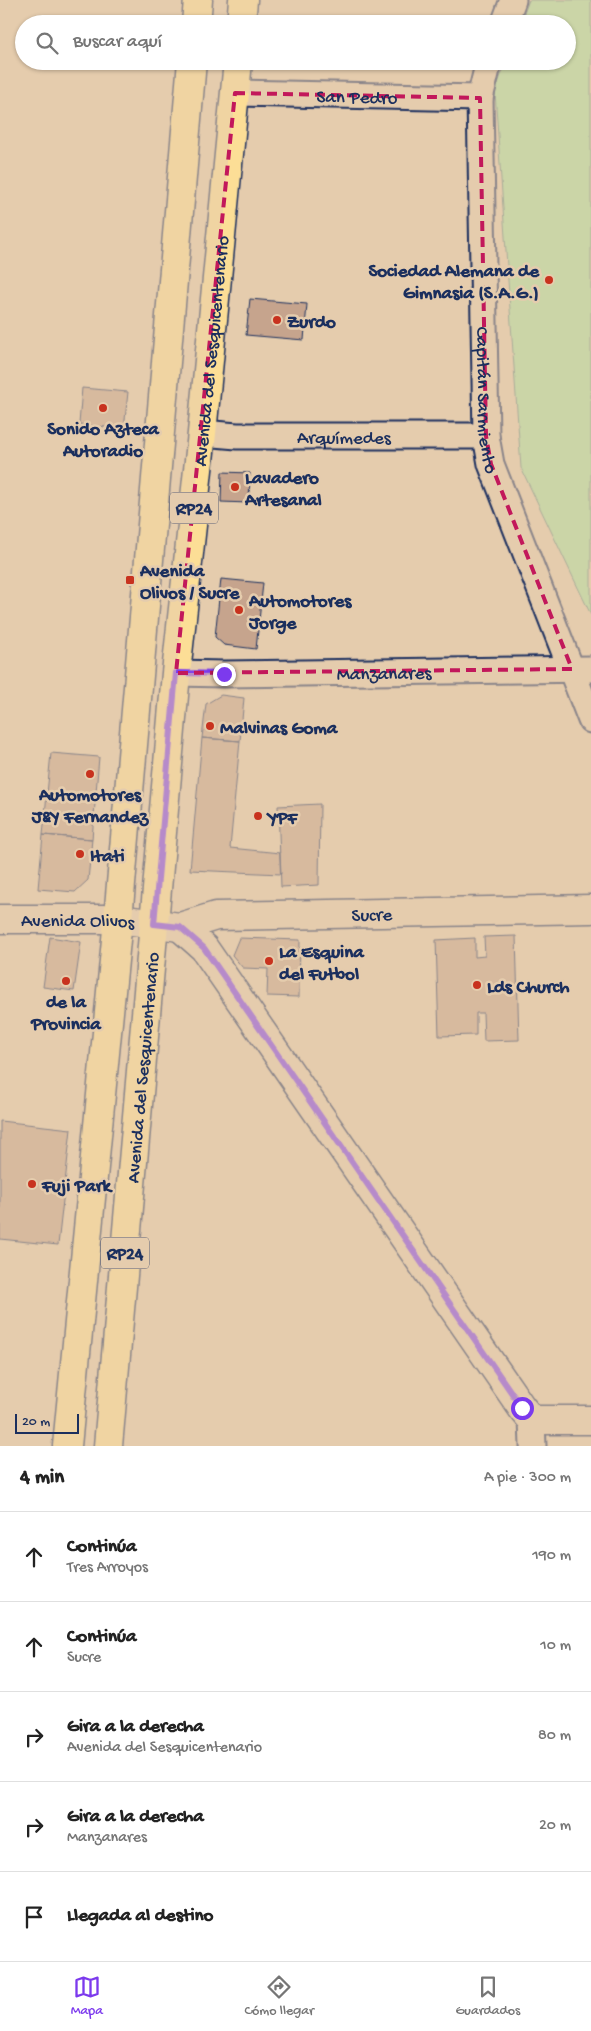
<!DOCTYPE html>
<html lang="es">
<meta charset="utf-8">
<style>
:root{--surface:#fff;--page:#f6f6f6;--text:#222;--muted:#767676;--line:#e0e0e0;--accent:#7c3aed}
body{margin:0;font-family:"Gochi Hand",sans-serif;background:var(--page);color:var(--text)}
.scale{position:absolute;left:15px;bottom:12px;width:64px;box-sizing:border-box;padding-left:5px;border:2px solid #1b2f5e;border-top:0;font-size:14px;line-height:18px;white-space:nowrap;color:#1b2f5e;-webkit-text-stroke:4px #e5ccad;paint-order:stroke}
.stop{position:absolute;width:15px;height:15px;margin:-11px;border:4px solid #7c3aed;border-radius:50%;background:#fff}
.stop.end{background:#7c3aed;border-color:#fff;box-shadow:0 1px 5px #0008}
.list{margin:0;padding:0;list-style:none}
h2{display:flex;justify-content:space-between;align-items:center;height:65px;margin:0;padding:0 20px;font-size:21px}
h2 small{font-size:16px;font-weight:400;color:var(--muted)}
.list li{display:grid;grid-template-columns:32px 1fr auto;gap:15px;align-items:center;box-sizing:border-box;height:90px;padding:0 20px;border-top:1px solid var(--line)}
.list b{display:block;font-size:19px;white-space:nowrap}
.list p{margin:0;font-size:16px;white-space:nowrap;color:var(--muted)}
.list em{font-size:16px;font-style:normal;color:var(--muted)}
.icon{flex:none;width:28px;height:28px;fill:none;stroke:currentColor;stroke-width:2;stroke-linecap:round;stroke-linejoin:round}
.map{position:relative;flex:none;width:591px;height:1446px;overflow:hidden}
.search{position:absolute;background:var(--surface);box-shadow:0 1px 4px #0004;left:15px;right:15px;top:15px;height:55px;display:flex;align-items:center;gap:12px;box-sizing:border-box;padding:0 18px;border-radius:28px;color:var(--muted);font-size:19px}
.sheet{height:515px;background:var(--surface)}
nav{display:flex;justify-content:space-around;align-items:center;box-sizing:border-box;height:70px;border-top:1px solid var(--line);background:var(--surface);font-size:14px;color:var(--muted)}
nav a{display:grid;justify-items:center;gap:2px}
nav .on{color:var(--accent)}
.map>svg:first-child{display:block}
.green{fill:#abdfa1;stroke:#638780}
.building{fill:#c6a48d;stroke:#1b2f5e}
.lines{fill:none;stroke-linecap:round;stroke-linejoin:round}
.street-casing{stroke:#1b2f5e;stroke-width:29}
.secondary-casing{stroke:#1b2f5e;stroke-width:31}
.primary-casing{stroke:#1b2f5e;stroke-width:31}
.street{stroke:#e5ccad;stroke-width:25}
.secondary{stroke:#e5ccad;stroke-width:28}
.primary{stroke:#fcde96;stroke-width:28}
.route{stroke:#7c3aed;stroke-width:6}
.marked{fill:none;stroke:#c2185b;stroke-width:4;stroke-dasharray:10 6;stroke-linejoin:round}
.poi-dot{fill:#c8321e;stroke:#e5ccad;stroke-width:2}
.labels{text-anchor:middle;stroke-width:5;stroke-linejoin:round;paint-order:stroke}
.shield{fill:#e5ccad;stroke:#585e76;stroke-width:1}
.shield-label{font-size:18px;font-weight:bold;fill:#1b2f5e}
.street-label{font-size:19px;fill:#1b2f5e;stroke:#e5ccad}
.poi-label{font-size:19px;font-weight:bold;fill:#1b2f5e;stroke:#e5ccad;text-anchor:start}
</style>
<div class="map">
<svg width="591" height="1446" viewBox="0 0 591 1446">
<rect width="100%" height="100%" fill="#e5ccad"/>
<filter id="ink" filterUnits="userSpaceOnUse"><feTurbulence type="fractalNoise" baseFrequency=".02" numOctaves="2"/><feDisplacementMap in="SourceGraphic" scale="10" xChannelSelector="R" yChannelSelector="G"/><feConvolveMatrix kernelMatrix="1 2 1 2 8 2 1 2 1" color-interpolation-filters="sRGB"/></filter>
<g filter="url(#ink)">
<path class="green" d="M 529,0 L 591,0 L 591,615 L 521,468 L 495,92 L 506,61 L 567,61 L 567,24 L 520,24 Z"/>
<path class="building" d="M 250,299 L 307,304 L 304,340 L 246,335 Z
M 82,388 L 128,392 L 124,429 L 79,424 Z
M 222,472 L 250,473 L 249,503 L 221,502 Z
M 221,579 L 263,583 L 256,649 L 224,645 L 215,637 Z
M 221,695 L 244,698 L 240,741 L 202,738 L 206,704 Z
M 202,738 L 240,741 L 230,848 L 280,853 L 281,874 L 190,870 Z
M 51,753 L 99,757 L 92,839 L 43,835 Z
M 320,804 L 319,885 L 281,887 L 278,806 Z
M 43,835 L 92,839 L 88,880 L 75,892 L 38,889 Z
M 516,936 L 519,1040 L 484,1041 L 483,1013 L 476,1013 L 476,1035 L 439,1036 L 436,940 L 475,938 L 475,957 L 485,956 L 484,937 Z
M 50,937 L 81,942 L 74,991 L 43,987 Z
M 239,938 L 300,940 L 299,997 L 267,996 L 268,969 L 243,968 L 232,955 Z
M 0,1121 L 71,1129 L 58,1245 L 0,1239 Z"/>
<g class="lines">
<g class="street-casing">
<g id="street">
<path d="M 504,24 L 513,0"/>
<path id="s1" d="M 489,61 L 480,98 L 486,436 L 491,464 L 591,720"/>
<path id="s2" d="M 235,93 L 480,98"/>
<path id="s3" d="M 202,433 L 237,436 L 486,436"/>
<path id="s4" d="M 176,673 L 224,674 L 591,669"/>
<path d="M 532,1420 L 533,1446"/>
</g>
</g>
<g class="secondary-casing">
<g id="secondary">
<path id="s5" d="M 0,919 L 118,919 L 180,927 L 216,916 L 591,909"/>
<path d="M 180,927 L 204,948 L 522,1408 L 532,1420 L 591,1420"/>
</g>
</g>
<g class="primary-casing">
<g id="primary">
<path d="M 196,24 L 198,0"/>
<path d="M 241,24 L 243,0"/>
<path d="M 67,1446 L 118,919 L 192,61"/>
<path id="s6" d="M 108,1446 L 176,673 L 202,433 L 238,61"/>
</g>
</g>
<use href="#street" class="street"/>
<use href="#secondary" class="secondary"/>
<use href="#primary" class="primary"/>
</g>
</g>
<g class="lines" filter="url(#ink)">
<path class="route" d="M 224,674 L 176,673 L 154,924 L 180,927 L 204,948 L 522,1408"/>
</g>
<path d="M0 0H591V1446H0ZM 235,93 L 480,98 L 486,436 L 491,464 L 572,669 L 176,673 Z" fill="#e5ccad" fill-opacity=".55" fill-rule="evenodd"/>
<path class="marked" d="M 235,93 L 480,98 L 486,436 L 491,464 L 572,669 L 176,673 Z"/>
<g class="poi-dot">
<circle cx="549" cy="280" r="5"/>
<circle cx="277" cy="320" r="5"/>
<circle cx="103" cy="408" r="5"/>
<circle cx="235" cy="487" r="5"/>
<rect x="125" y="575" width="10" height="10" rx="2.5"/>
<circle cx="239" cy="610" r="5"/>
<circle cx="210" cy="726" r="5"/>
<circle cx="90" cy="774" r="5"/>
<circle cx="258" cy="816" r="5"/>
<circle cx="80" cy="854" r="5"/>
<circle cx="269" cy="961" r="5"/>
<circle cx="66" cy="981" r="5"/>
<circle cx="477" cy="985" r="5"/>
<circle cx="32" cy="1184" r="5"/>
</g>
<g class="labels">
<g class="shield">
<rect x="170" y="492.5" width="48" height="31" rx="4"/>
<rect x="101" y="1237.5" width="48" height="31" rx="4"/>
</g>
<g class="shield-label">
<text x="194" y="514">RP24</text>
<text x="125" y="1259">RP24</text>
</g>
<g class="street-label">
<text dy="7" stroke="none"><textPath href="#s2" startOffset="122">San Pedro</textPath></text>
<text dy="7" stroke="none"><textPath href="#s6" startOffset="1100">Avenida del Sesquicentenario</textPath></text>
<text dy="7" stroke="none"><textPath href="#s1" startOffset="340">Capitán Sarmiento</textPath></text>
<text dy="7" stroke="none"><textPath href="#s3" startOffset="142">Arquímedes</textPath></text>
<text dy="7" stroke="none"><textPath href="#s4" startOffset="208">Manzanares</textPath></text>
<text dy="7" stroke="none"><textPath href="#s5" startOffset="374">Sucre</textPath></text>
<text dy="7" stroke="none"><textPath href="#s5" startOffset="78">Avenida Olivos</textPath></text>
<text dy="7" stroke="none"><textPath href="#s6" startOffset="380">Avenida del Sesquicentenario</textPath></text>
</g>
<g class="poi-label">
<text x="539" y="276" text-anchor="end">Sociedad Alemana de<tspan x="539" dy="22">Gimnasia (S.A.G.)</tspan></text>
<text x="287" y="327">Zurdo</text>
<text x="103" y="434" text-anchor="middle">Sonido Azteca<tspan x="103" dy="22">Autoradio</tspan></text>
<text x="245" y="483">Lavadero<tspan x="245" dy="22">Artesanal</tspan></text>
<text x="140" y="576">Avenida<tspan x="140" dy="22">Olivos / Sucre</tspan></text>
<text x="249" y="606">Automotores<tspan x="249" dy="22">Jorge</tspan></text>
<text x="220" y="733">Malvinas Goma</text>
<text x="90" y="800" text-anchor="middle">Automotores<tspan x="90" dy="22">J&amp;Y Fernandez</tspan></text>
<text x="268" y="823">YPF</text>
<text x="90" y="861">Itati</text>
<text x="279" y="957">La Esquina<tspan x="279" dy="22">del Futbol</tspan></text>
<text x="487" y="992">Lds Church</text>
<text x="66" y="1007" text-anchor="middle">de la<tspan x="66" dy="22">Provincia</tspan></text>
<text x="42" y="1191">Fuji Park</text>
</g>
</g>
</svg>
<div class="scale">20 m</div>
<div class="stop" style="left:522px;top:1408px"></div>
<div class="stop end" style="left:224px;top:674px"></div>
<div class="search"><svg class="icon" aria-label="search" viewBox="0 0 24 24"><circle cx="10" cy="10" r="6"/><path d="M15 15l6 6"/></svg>Buscar aquí</div>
</div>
<section class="sheet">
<h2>4 min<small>A pie · 300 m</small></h2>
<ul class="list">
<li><svg class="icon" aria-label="ahead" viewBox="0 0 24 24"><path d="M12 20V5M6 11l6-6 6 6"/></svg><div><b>Continúa</b><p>Tres Arroyos</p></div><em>190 m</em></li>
<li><svg class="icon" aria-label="ahead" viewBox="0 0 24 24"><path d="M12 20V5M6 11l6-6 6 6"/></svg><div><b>Continúa</b><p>Sucre</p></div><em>10 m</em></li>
<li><svg class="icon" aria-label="right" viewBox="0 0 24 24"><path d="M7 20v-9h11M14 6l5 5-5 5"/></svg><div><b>Gira a la derecha</b><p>Avenida del Sesquicentenario</p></div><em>80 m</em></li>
<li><svg class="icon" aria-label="right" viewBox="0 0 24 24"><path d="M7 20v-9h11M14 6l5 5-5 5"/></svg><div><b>Gira a la derecha</b><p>Manzanares</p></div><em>20 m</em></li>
<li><svg class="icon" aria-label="arrive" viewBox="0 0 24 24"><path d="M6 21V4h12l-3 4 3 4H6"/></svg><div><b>Llegada al destino</b></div></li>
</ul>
</section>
<nav>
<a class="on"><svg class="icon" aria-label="map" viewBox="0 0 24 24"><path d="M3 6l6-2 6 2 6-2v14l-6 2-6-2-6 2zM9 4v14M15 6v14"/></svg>Mapa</a>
<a><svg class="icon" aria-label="directions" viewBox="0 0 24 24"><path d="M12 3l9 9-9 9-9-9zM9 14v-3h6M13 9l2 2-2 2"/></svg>Cómo llegar</a>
<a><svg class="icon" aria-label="saved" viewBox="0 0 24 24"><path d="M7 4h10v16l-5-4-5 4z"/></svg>Guardados</a>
</nav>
